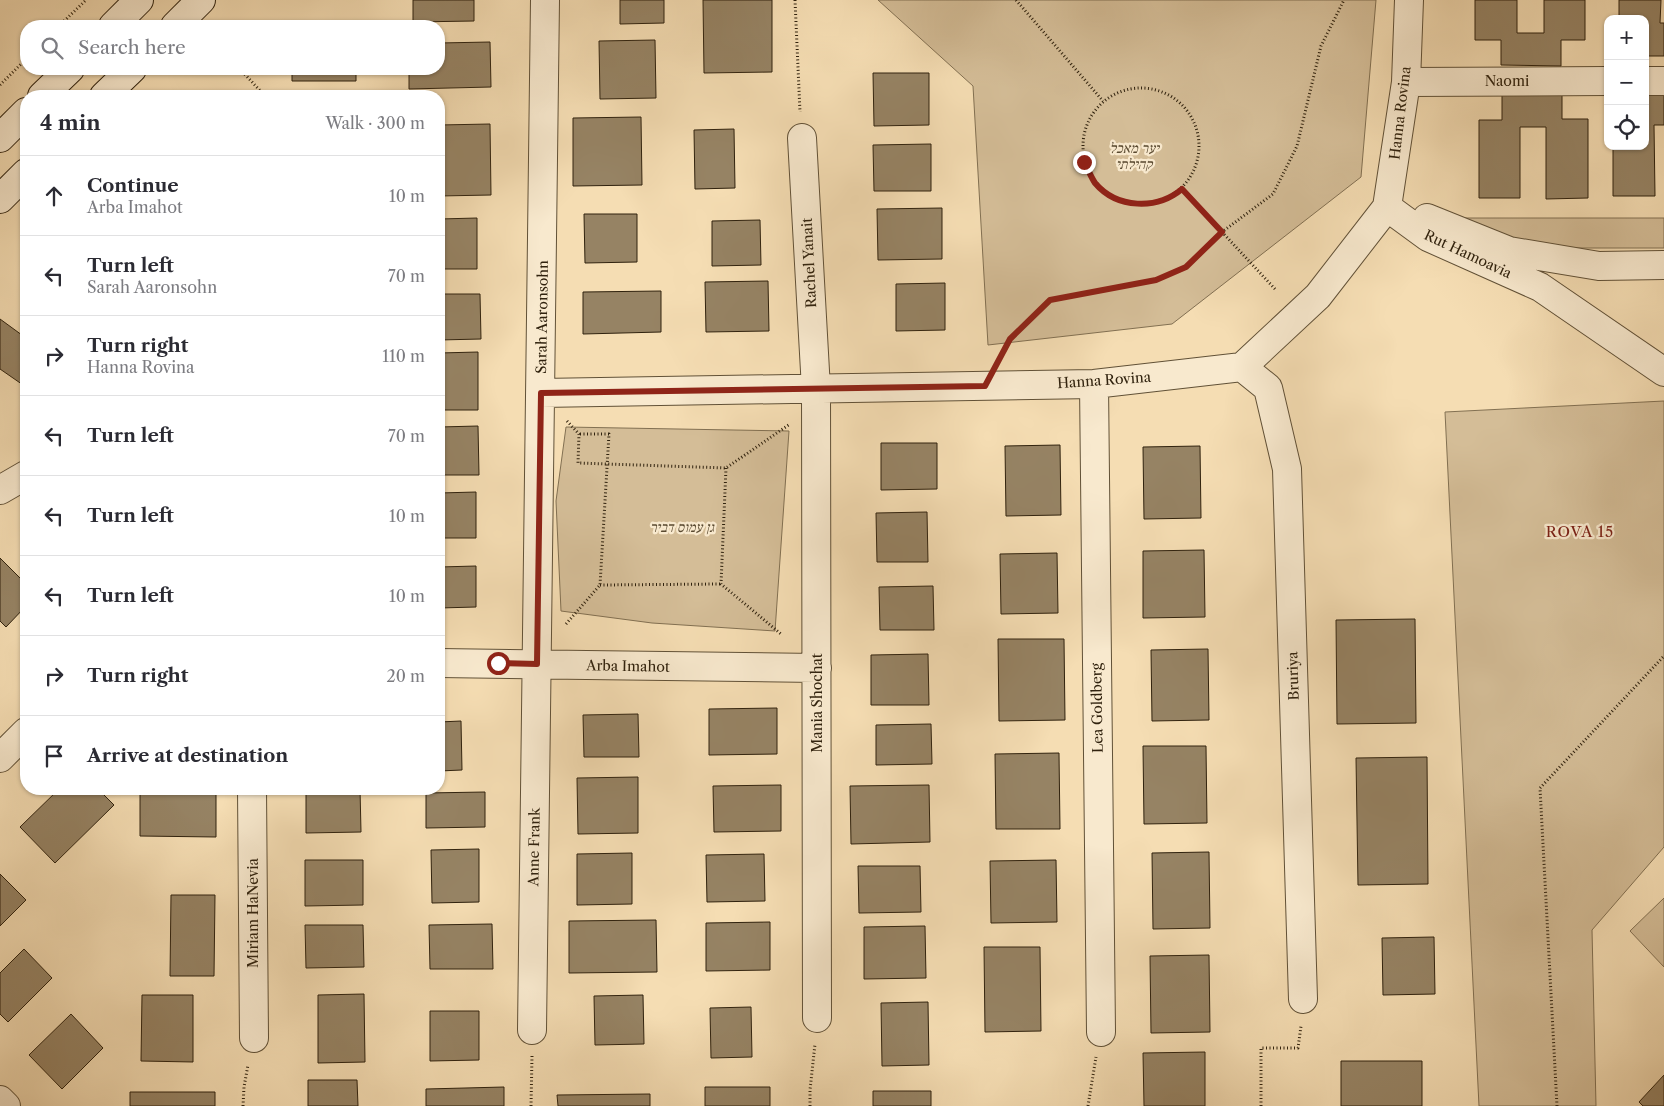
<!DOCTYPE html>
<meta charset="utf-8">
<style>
:root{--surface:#fff;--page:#f7f7f7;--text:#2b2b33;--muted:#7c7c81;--line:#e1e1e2}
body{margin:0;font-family:"Libre Caslon Text","Frank Ruhl Libre",serif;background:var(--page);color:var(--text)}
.controls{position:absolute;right:15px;top:15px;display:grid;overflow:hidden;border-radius:10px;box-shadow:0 1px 4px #0004}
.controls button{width:45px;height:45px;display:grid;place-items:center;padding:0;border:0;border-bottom:1px solid var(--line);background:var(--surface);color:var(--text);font:25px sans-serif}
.stop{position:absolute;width:15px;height:15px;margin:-11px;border:4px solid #8f2418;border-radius:50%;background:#fff}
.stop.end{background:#8f2418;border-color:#fff;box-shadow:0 1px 5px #0008}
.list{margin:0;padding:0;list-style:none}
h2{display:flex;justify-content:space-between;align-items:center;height:65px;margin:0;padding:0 20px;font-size:21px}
h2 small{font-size:16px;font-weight:400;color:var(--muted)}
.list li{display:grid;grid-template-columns:32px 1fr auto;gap:15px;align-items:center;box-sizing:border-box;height:80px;padding:0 20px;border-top:1px solid var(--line)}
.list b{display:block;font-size:19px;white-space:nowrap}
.list p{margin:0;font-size:16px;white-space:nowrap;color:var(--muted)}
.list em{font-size:16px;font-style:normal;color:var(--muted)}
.icon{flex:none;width:28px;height:28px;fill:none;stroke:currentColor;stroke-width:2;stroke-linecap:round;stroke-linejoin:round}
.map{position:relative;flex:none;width:1664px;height:1106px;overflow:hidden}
.search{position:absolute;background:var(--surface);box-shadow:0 1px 4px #0004;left:20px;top:20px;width:425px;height:55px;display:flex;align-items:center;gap:12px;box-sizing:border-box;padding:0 18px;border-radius:20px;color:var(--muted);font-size:19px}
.panel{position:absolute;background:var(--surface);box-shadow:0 1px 4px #0004;left:20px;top:90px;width:425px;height:705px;border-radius:20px}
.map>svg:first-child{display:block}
.green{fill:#d4bd97;stroke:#827052}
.building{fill:#968364;stroke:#30220e}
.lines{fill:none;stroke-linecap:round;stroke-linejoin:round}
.minor-casing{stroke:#615137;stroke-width:30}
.tertiary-casing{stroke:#615137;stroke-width:30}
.secondary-casing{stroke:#30220e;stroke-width:30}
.path{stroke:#30220e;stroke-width:3;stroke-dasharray:1 2.5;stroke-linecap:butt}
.minor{stroke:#f8e9ce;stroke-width:28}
.tertiary{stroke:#f8e9ce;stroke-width:28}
.secondary{stroke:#f8e9ce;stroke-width:28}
.route{stroke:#8f2418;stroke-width:6}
.labels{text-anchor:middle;stroke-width:4.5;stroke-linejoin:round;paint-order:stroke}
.street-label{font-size:14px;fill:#30220e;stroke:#f8e9ce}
.park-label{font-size:14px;font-style:italic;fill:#594930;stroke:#f8e9ce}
.neighbourhood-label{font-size:15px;letter-spacing:1px;fill:#7a1f14;stroke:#f8e9ce}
</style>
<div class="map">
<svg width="1664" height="1106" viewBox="0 0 1664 1106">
<rect width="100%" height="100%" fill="#f5ddb3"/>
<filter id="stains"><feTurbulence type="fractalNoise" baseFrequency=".004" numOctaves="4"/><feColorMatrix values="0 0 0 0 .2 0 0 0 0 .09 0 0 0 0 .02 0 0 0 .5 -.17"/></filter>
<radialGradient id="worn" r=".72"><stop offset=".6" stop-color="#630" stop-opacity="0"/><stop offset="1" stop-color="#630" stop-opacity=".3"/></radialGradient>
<path class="green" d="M 878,0 L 1376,0 L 1361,177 L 1172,324 L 988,345 L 973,86 Z
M 1461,218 L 1664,218 L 1664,248 L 1541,248 L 1517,243 Z
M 1664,401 L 1664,847 L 1592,930 L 1596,1106 L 1479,1106 L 1445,412 Z
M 566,427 L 789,431 L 775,631 L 652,623 L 561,611 L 556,501 Z
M 1664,898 L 1664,967 L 1630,931 Z"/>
<path class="building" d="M 413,0 L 474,0 L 474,21 L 413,22 Z
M 620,0 L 664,0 L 664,23 L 620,24 Z
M 703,0 L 772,0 L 772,72 L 704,73 Z
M 1475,0 L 1517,0 L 1517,33 L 1544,33 L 1544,0 L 1585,0 L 1585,40 L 1561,40 L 1561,66 L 1501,65 L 1501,40 L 1475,40 Z
M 1619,0 L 1661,0 L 1660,23 L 1664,23 L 1664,56 L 1645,56 L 1645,19 L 1619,19 Z
M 293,21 L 356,22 L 356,26 L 293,26 Z
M 655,40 L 656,98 L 600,99 L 599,41 Z
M 490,42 L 491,87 L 409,89 L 409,69 L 439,69 L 439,43 Z
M 292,69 L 356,69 L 356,81 L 292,81 Z
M 873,73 L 929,73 L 929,125 L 874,126 Z
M 1645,92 L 1664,92 L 1664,125 L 1654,125 L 1655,196 L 1613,196 L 1613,146 L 1645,146 Z
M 1502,94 L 1562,94 L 1562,119 L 1588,119 L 1588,198 L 1546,199 L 1546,127 L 1520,127 L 1520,198 L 1479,198 L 1479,120 L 1502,120 Z
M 641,117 L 642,185 L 573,186 L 573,118 Z
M 490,124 L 491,195 L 439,196 L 439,125 Z
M 734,129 L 735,188 L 695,189 L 694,130 Z
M 931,144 L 931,191 L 874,191 L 873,145 Z
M 942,208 L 942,259 L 878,260 L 877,209 Z
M 584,214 L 637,214 L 637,262 L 585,263 Z
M 477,218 L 477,269 L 439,269 L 439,219 Z
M 760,220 L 761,265 L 712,266 L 712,221 Z
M 768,281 L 769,331 L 706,332 L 705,282 Z
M 945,283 L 945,330 L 896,331 L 896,284 Z
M 661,291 L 661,332 L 583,334 L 583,292 Z
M 439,294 L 480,294 L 481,339 L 439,340 Z
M 0,319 L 26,338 L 26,387 L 0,369 Z
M 478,352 L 478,410 L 439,410 L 439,353 Z
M 478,426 L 479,475 L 439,475 L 439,427 Z
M 881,443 L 937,443 L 937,489 L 881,490 Z
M 1060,445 L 1061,515 L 1006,516 L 1005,446 Z
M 1200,446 L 1201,518 L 1144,519 L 1143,447 Z
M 476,492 L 476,538 L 439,538 L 439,493 Z
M 927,512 L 928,562 L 877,562 L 876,513 Z
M 1204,550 L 1205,617 L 1143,618 L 1143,551 Z
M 1057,553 L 1058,613 L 1001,614 L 1000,554 Z
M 0,558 L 26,584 L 26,606 L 6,627 L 0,621 Z
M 476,566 L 476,607 L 439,608 L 439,567 Z
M 933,586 L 934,630 L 880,630 L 879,587 Z
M 1415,619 L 1416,723 L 1337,724 L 1336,620 Z
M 998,639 L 1064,639 L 1065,720 L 999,721 Z
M 1208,649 L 1209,720 L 1152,721 L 1151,650 Z
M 928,654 L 929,705 L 871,705 L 871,655 Z
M 777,708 L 777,754 L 709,755 L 709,709 Z
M 638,714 L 639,757 L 584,757 L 583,715 Z
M 461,721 L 462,770 L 439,771 L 439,722 Z
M 931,724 L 932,764 L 876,765 L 876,725 Z
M 1143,746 L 1206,746 L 1207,823 L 1144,824 Z
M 1059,753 L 1060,829 L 996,829 L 995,754 Z
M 1427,757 L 1428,884 L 1358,885 L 1356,758 Z
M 638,777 L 638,833 L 578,834 L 577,778 Z
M 781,785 L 781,831 L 714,832 L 713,786 Z
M 929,785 L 930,842 L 851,844 L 850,786 Z
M 59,789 L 98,789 L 114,805 L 55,863 L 20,827 Z
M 140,789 L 216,789 L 216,837 L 140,836 Z
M 306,789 L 360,789 L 361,832 L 306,833 Z
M 485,792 L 485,827 L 426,828 L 426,793 Z
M 479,849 L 479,902 L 432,903 L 431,850 Z
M 1209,852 L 1210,928 L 1153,929 L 1152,853 Z
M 632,853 L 632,904 L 577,905 L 577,854 Z
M 764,854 L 765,901 L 707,902 L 706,855 Z
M 305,860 L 363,860 L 363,905 L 305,906 Z
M 1056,860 L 1057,922 L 991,923 L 990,861 Z
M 858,866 L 920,866 L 921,912 L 859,913 Z
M 0,874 L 26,900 L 0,926 Z
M 171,895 L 215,895 L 214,976 L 170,976 Z
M 656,920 L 657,972 L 569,973 L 569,921 Z
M 770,922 L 770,970 L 706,971 L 706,923 Z
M 492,924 L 493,969 L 430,969 L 429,925 Z
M 305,925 L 363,925 L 364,967 L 306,968 Z
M 925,926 L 926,978 L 864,979 L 864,927 Z
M 1434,937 L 1435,994 L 1383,995 L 1382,938 Z
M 984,947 L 1040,947 L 1041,1031 L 985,1032 Z
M 24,949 L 52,978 L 8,1022 L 0,1014 L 0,973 Z
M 1209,955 L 1210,1032 L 1151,1033 L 1150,956 Z
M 364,994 L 365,1062 L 318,1063 L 318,995 Z
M 142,995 L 193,995 L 193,1062 L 141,1061 Z
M 643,995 L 644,1044 L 595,1045 L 594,996 Z
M 928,1002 L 929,1065 L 882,1066 L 881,1003 Z
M 751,1007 L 752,1057 L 711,1058 L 710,1008 Z
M 430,1011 L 479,1011 L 479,1060 L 430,1061 Z
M 71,1014 L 103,1048 L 62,1089 L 29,1055 Z
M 1205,1052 L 1205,1106 L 1144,1106 L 1143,1053 Z
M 1341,1061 L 1422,1061 L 1422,1106 L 1341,1106 Z
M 1664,1075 L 1664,1106 L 1643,1106 L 1639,1102 Z
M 308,1080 L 357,1080 L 358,1106 L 308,1106 Z
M 504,1087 L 504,1106 L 426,1106 L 426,1089 Z
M 705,1087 L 770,1087 L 770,1106 L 705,1106 Z
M 873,1091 L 931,1091 L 931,1106 L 873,1106 Z
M 130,1092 L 215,1092 L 215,1106 L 130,1106 Z
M 650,1094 L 650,1106 L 558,1106 L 557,1095 Z"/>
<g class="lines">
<g class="minor-casing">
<path id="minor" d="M 1645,81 L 1664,81
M 1406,82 L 1608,81
M 802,138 L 816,389 L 817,1018
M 1387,207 L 1428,237 L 1540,287 L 1664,372
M 1427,218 L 1509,251 L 1599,266 L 1664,265
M 1242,367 L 1268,388 L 1287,469 L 1303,999
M 1094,384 L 1101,1032
M 541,393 L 1094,384 L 1242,367 L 1318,296 L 1387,207 L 1406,82 L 1409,0
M 0,490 L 26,475
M 439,663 L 817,668
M 0,758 L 26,732
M 252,789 L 254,1038
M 532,1030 L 545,0"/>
</g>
<g class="tertiary-casing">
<path id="tertiary" d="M 0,1100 L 6,1106"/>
</g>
<g class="secondary-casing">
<path id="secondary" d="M 113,26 L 139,0
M 175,26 L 201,0
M 42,96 L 70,69
M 104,96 L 132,69
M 0,138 L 26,112
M 0,199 L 26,173"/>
</g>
<path class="path" d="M 795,0 L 800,112
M 1016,0 L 1103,101
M 59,26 L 86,0
M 240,69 L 265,96
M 0,85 L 26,59
M1083 146a58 58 0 1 1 116 0a58 58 0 1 1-116 0Z
M 1275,289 L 1222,232 L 1273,194 L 1297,146 L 1321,46 L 1344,0
M 1000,358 L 1010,339 L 1050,301 L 1156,280 L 1186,267 L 1222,232 L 1182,189
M 567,421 L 579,434 L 578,463 L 726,468 L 790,424
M 726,468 L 721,584 L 781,634
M 600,585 L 721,584
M 566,624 L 600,585 L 609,434 L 579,434
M 243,1106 L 244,1087 L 248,1065
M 531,1106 L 532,1056
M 810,1106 L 810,1090 L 815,1044
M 1088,1106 L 1096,1057
M 1261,1106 L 1261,1048 L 1298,1048 L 1301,1026
M 1557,1106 L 1540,788 L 1664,656"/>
<use href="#minor" class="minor"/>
<use href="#tertiary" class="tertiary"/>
<use href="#secondary" class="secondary"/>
</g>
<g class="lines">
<path class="route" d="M 498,663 L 537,664 L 541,393 L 985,386 L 1010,339 L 1050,300 L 1156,280 L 1186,267 L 1222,232 L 1182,189 C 1157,210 1117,209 1095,183 C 1091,177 1088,169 1084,162"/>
</g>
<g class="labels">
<g class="street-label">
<text x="1507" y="86">Naomi</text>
<text transform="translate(1400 113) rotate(-83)" y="5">Hanna Rovina</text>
<text transform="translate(1468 254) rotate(25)" y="5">Rut Hamoavia</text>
<text transform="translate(809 263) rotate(-93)" y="5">Rachel Yanait</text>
<text transform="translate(542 317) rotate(-89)" y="5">Sarah Aaronsohn</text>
<text transform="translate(1104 380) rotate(-4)" y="5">Hanna Rovina</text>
<text transform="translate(628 666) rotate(1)" y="5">Arba Imahot</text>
<text transform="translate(1293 676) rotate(-92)" y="5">Bruriya</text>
<text transform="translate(817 703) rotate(-90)" y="5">Mania Shochat</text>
<text transform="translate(1097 708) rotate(-91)" y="5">Lea Goldberg</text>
<text transform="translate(534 847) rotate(-89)" y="5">Anne Frank</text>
<text transform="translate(253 913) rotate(-90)" y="5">Miriam HaNevia</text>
</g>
<g class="park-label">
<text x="1134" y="153">יער מאכל<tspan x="1134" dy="16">קהילתי</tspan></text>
<text x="682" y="532">גן עמוס דביר</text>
</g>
<g class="neighbourhood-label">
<text x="1580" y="537">ROVA 15</text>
</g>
</g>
<rect width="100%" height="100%" filter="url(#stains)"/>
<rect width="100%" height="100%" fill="url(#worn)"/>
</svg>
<div class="controls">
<button>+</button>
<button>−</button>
<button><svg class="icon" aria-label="locate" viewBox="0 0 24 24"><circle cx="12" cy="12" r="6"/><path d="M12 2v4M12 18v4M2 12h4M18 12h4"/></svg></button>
</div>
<div class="stop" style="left:498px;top:663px"></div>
<div class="stop end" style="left:1084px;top:162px"></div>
<div class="search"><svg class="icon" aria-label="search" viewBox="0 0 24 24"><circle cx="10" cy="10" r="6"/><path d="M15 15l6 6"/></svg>Search here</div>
<section class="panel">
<h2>4 min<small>Walk · 300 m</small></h2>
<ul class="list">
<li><svg class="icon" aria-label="ahead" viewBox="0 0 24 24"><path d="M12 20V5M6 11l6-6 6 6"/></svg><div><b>Continue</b><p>Arba Imahot</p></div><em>10 m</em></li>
<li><svg class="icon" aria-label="left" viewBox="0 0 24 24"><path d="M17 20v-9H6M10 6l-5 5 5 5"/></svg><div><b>Turn left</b><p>Sarah Aaronsohn</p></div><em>70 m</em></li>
<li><svg class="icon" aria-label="right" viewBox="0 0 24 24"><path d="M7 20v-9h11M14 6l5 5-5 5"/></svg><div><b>Turn right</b><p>Hanna Rovina</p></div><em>110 m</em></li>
<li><svg class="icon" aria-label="left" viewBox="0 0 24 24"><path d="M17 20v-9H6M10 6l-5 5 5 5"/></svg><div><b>Turn left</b></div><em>70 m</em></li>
<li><svg class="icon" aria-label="left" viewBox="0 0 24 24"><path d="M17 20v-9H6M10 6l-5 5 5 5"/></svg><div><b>Turn left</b></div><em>10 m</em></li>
<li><svg class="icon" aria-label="left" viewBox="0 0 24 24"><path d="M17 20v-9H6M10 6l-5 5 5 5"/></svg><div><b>Turn left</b></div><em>10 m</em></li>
<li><svg class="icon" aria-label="right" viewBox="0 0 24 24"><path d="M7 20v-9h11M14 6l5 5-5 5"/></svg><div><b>Turn right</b></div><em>20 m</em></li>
<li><svg class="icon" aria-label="arrive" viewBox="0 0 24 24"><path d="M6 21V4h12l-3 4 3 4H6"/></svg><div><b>Arrive at destination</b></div></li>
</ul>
</section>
</div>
